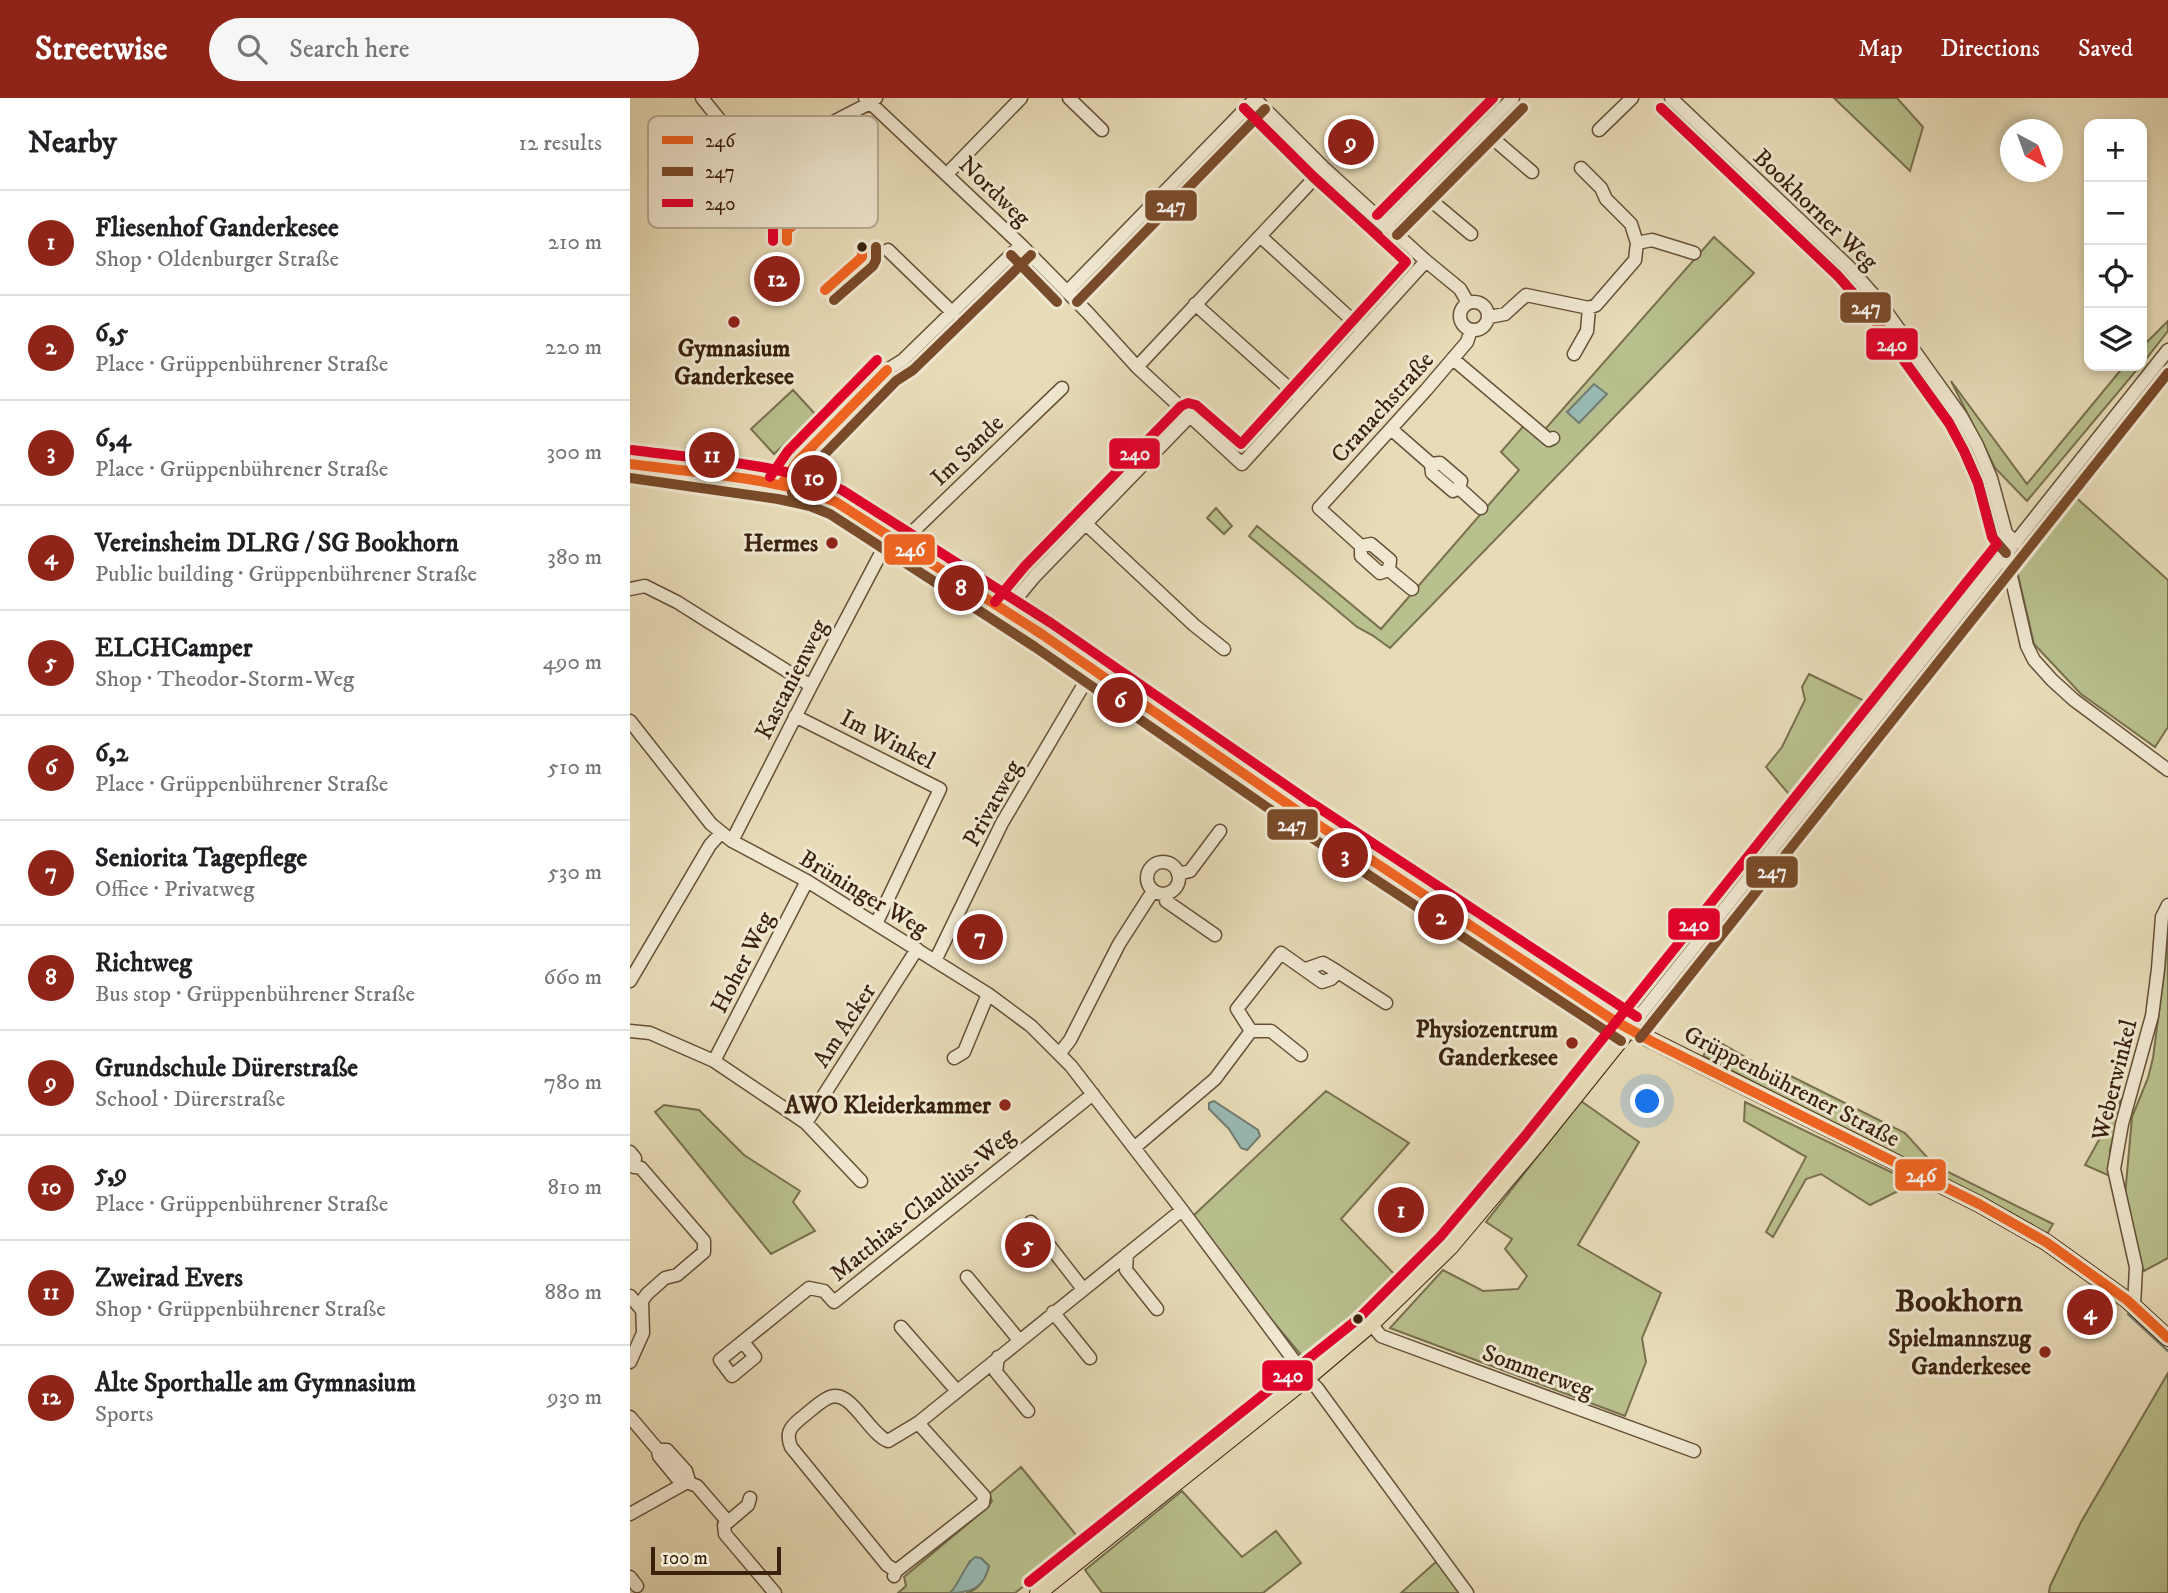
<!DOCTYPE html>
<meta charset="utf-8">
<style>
:root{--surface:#fff;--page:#f6f6f6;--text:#202124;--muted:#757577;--line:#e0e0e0;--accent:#8f2418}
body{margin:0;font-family:"IM FELL DW Pica",serif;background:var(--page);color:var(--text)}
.controls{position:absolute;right:21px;top:21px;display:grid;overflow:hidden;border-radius:14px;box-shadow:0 4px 10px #0003}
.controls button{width:63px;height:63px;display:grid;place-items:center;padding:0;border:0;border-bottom:2px solid var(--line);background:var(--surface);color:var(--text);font:35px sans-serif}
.compass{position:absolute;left:1370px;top:21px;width:63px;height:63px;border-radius:50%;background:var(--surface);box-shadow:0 4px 10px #0003;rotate:139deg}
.scale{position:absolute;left:21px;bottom:18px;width:130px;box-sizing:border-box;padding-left:7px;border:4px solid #39210e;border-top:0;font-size:19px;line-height:24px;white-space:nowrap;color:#39210e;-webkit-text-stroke:5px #f0e8d1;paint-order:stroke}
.you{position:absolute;left:1018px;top:1004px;width:24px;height:24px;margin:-18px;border:5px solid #fff;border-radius:50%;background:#1a73e8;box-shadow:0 0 0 10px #1a73e833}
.badge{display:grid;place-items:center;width:46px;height:46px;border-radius:50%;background:var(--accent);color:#fff;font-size:23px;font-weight:700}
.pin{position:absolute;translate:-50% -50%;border:4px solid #fff;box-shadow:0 2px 7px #0006}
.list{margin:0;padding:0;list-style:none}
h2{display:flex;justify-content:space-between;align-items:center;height:91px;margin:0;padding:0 28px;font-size:30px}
h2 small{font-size:23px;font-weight:400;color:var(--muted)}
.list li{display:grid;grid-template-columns:46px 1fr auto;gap:21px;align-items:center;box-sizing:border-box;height:105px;padding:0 28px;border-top:2px solid var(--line)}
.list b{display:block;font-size:26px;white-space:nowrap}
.list p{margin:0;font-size:23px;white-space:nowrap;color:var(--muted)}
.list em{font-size:23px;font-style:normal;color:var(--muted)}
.icon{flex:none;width:38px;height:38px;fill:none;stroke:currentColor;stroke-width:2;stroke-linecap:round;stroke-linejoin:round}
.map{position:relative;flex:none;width:1538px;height:1495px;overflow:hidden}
header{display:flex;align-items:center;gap:42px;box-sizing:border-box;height:98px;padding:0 35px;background:var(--accent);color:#fff}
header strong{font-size:33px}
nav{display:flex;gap:38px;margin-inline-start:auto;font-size:24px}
.search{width:490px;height:63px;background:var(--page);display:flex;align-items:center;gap:18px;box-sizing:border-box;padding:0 24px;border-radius:38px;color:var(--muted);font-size:26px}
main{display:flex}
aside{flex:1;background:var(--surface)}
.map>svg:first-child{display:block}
.green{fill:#b8c08d;stroke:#78704e;stroke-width:2}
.water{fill:#98bab4;stroke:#727d72;stroke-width:2}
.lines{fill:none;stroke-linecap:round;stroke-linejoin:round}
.stream{stroke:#727d72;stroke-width:2.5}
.minor-casing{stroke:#655038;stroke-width:15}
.major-casing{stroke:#39210e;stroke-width:18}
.minor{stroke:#f0e8d1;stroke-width:12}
.major{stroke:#e8dcb8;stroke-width:16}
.bus-1-casing{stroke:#f0e8d1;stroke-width:16}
.bus-2-casing{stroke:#f0e8d1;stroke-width:16}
.bus-3-casing{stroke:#f0e8d1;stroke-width:16}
.bus-1{stroke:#f26522;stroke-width:10}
.bus-2{stroke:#7a4b2a;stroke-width:10}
.bus-3{stroke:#e4002b;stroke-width:10}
.bus-dot{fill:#39210e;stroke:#f0e8d1;stroke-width:2.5}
.poi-dot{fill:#8f2418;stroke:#f0e8d1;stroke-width:2.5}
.labels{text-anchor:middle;stroke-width:6;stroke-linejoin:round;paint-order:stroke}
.street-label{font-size:24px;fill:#39210e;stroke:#f0e8d1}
.poi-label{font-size:24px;font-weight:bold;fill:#39210e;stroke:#f0e8d1;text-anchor:end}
.district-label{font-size:32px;font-weight:bold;fill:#39210e;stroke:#f0e8d1}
.key{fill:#f0e8d1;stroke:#b9ac96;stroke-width:2}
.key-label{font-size:19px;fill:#39210e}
.line-badge{stroke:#f0e8d1;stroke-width:2.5}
.badge-label{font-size:19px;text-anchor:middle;font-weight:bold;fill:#fff}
</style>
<header>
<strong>Streetwise</strong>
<div class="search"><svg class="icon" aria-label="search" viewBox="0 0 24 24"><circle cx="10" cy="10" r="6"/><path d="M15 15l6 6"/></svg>Search here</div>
<nav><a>Map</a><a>Directions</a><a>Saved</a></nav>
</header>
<main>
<aside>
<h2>Nearby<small>12 results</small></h2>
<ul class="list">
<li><span class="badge">1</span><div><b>Fliesenhof Ganderkesee</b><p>Shop · Oldenburger Straße</p></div><em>210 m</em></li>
<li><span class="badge">2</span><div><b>6,5</b><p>Place · Grüppenbührener Straße</p></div><em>220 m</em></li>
<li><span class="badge">3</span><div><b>6,4</b><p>Place · Grüppenbührener Straße</p></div><em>300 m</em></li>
<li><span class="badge">4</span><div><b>Vereinsheim DLRG / SG Bookhorn</b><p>Public building · Grüppenbührener Straße</p></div><em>380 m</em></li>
<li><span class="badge">5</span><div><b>ELCHCamper</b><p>Shop · Theodor-Storm-Weg</p></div><em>490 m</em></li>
<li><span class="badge">6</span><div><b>6,2</b><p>Place · Grüppenbührener Straße</p></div><em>510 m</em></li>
<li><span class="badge">7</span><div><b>Seniorita Tagepflege</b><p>Office · Privatweg</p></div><em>530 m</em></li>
<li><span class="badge">8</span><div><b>Richtweg</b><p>Bus stop · Grüppenbührener Straße</p></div><em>660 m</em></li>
<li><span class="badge">9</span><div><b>Grundschule Dürerstraße</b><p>School · Dürerstraße</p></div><em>780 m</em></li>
<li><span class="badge">10</span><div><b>5,9</b><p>Place · Grüppenbührener Straße</p></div><em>810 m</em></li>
<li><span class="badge">11</span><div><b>Zweirad Evers</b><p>Shop · Grüppenbührener Straße</p></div><em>880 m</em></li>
<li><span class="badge">12</span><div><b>Alte Sporthalle am Gymnasium</b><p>Sports</p></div><em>930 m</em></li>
</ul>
</aside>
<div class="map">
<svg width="1538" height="1495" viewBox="0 0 1538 1495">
<rect width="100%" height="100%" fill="#e8dcb8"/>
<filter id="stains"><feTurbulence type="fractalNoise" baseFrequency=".00286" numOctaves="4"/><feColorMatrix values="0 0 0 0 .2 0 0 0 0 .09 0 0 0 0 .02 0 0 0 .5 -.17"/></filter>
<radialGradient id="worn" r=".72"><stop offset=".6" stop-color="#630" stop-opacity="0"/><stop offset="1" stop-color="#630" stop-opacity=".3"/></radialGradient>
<path class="green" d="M 1204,0 L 1267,0 L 1293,29 L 1280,73 Z
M 1084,139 L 1124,175 L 760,550 L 742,537 L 727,529 L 619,438 L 627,428 L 751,531 L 889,372 L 871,354 L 896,325 L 911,336 Z
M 1538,223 L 1538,233 L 1512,266 L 1512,249 Z
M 1494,268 L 1510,268 L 1397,403 L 1365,370 L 1321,283 L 1397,386 Z
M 163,292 L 186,317 L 144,356 L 121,331 Z
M 1441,395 L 1538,482 L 1538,629 L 1525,649 L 1451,596 L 1404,546 L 1385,464 L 1428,408 Z
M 586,410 L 602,428 L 594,436 L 577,420 Z
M 1179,576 L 1241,606 L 1163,701 L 1136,669 L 1152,649 L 1175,602 L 1172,589 Z
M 1538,818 L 1538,1160 L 1514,1173 L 1504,1151 L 1495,1098 L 1502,1019 L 1518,980 L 1523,960 L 1535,868 Z
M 1084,941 L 1145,976 L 1155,975 L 1275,1035 L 1304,1067 L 1423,1126 L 1417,1136 L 1073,958 Z
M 696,993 L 779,1045 L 711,1121 L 769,1181 L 676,1263 L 615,1190 L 563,1118 Z
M 1495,995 L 1480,1052 L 1480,1078 L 1455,1067 Z
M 951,1003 L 1009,1044 L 948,1147 L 1031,1195 L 1012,1240 L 1016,1264 L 995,1318 L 760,1230 L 813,1172 L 853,1193 L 888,1191 L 897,1178 L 875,1151 L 882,1141 L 856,1124 Z
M 1115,1004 L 1284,1085 L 1240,1107 L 1191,1076 L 1176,1081 L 1143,1139 L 1136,1134 L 1176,1059 L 1114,1023 Z
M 34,1007 L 69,1012 L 114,1057 L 170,1093 L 163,1104 L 185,1133 L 141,1156 L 25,1014 Z
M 1538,1275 L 1538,1495 L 1419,1495 L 1420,1488 L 1451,1424 Z
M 391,1369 L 451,1443 L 385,1495 L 336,1495 C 351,1491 354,1481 359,1468 L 351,1460 L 340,1463 L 326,1489 L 320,1495 L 268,1495 L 276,1488 L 274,1479 L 358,1409 L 362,1403 L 359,1396 Z
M 552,1393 L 612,1459 L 646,1433 L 671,1465 L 633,1495 L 472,1495 L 455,1472 Z
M 807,1463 L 830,1495 L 771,1495 Z"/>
<path class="water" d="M 964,286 L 977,296 L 949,325 L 937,314 Z
M 584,1003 L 628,1032 L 630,1038 L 617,1052 L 611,1050 L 599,1031 L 579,1011 L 579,1005 Z
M 345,1459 L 351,1460 L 359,1468 C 354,1490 341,1495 320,1495 C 330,1485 334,1467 345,1459 Z"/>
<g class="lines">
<path class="stream" d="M 1498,1216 L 1538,1253"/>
<g class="minor-casing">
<path id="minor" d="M 72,0 L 127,68
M 235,0 L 391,147 L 458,215 L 507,269 L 612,366 L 796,163 L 694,70 L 624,0
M 439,0 L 472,32
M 1041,0 L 1218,168 L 1248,202 L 1331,318 L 1347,347 L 1361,380 L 1376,435 L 1386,445
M 853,32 L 902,74
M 969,32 L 1002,0
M 317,76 L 391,0
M 791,94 L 841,136
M 83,106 L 127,68 L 157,48 L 240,5 L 246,0
M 757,127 L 883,0
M 630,138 L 733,232
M 1007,145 L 1022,142 L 1064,155
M 258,152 L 323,215
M 796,163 L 830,191 L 838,205
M 437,194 L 625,1
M830 218a14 14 0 1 1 28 0a14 14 0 1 1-28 0Z
M 565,206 L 671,301
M 859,219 L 875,216 L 896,197 L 959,210 L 966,207 L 1005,162 L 1007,145 L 1001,126 L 976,101 L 971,90 L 951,70
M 944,256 L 957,233 L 959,210
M 823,261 L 919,342 L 923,340
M 507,269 L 694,70
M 761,331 L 801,366 L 802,375 L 823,393 L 829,390 L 851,410
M 0,366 L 151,387 L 184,395 L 206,404 L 413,537 L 675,718 L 999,931 L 1538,252
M 801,366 L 810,365 L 831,383 L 829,390
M 151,387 L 168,363 L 257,272 L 273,262 L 391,147
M 455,425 L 564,527 L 594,551
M 271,445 L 432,290
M 731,448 L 741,446 L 760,462 L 759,472
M 1374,460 L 1378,465 L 1397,548 L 1404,562 L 1422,582 L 1444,602 L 1538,672
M 0,491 L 15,488 L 47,504 L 181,588
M 782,491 L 759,472 L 750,475 L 731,458 L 731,448 L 689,410 L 796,292 L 837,244 L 841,232
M 376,513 L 405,478 L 559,319
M 165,618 L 310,691 L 246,826
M 0,623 L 81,726 L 102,743 L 177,783 L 358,896 L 401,928 L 441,968 L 552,1112 L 677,1280 L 687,1290 L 837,1495
M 102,743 L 181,588 L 260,438
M517 780a16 16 0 1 1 32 0a16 16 0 1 1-32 0Z
M 548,776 L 560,773 L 590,733
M 536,796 L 536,803 L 585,837
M 305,863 L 372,725 L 463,571
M 676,871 L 693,865 L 708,874
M 0,883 L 80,747 L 91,735
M 0,933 L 20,935 L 84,963 L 176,1025 L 231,1083
M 621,933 L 641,933 L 671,957
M 430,955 L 440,942 L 489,846 L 523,793
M 324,960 L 334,954 L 358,896
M 84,963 L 177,783
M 176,1025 L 287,851
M 504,1050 L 585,981 L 621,933 L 607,911 L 651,855 L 692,884 L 701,881 L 708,874 L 756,905
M 0,1054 L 5,1060 L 4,1069
M 0,1068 L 11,1070 L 74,1143 L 74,1154 L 47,1177 L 35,1180 L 17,1196 L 12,1203 L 13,1235 L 0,1264
M 401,1124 L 453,1191
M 497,1156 L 496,1172 L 527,1211
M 337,1179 L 389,1242
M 0,1198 L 12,1212
M 1504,1208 L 1506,1169 L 1484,1071 L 1492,1026 L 1522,918 L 1528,871 L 1532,819 L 1538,807
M 423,1214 L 460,1260
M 741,1226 L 751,1238 L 1064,1353
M 271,1229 L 327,1293
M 113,1244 L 125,1259 L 102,1278 L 90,1262 L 179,1190 L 194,1193 L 204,1204 L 463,996
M 368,1259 L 366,1274 L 398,1313
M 0,1319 L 28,1352
M 59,1383 L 56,1373 L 37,1352 L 28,1352 L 29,1358 L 47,1380 L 67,1388 L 98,1424 L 94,1427 L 95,1436 L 145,1495
M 0,1416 L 59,1383
M 98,1424 L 118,1407 L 120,1400
M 266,1473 L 257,1467 L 161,1349 C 156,1336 159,1330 170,1321 C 178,1315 187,1306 196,1301 C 220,1286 237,1335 258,1343 L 288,1325 L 552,1112
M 264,1478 L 266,1473 L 353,1405 L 354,1398 L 288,1325
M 0,1479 L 7,1488"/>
</g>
<g class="major-casing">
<path id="major" d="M 408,1495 L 677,1280 L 741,1226 L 820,1149 L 906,1047 L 999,931 L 1349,1106 L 1416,1144 L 1497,1202 L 1538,1240"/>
</g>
<use href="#minor" class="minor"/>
<use href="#major" class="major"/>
<g class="bus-1-casing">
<path id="bus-1" d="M 157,143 L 157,132 L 193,104
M 195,192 L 232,159 L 232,149
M 0,366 C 66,375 145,379 206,404 L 413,537 L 675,718 L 983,922 L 1023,944 L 1349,1106 L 1416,1144 L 1497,1202 L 1538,1240
M 151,387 L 168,363 L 257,272"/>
</g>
<g class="bus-2-casing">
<path id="bus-2" d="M 614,10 L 684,80 L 748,137
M 1031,10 L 1208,178 L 1237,211 L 1319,325 L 1334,353 L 1348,385 L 1363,440 L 1376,455
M 767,137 L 893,10
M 381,157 L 427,204
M 204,202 L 243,168 L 246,162 L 246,149
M 447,204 L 635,11
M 0,380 L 148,401 L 180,408 L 200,416 L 405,549 L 667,730 L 991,943
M 162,395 L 179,372 L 266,283 L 283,272 L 401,157
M 1010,940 L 1538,275"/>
</g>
<g class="bus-3-casing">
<path id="bus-3" d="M 747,117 L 863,0
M 143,143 L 143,129 L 146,123 L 178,96 L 187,91
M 2,352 C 69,361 150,365 212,392 L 421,525 L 683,706 L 1007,919
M 140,379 L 158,353 L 247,262
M 365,504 L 395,468 L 551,308 L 558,305 L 566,307 L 611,346 L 776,164 L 685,80 L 614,10
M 399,1484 L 728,1221 L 810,1139 L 895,1038 L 1367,446 L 1362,439 L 1348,385 L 1334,353 L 1319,325 L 1237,211 L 1208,178 L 1031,10"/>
</g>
<use href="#bus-1" class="bus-1"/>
<use href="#bus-2" class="bus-2"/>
<use href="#bus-3" class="bus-3"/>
</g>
<g class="bus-dot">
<circle cx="232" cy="149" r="6"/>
<circle cx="728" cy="1221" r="6"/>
</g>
<g class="poi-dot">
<circle cx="104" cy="224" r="7"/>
<circle cx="202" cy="445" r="7"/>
<circle cx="942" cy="945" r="7"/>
<circle cx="375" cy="1007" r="7"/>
<circle cx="1415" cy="1254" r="7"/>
</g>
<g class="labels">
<g class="street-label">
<text transform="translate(365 93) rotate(44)" y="8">Nordweg</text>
<text transform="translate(1186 111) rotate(44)" y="8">Bookhorner Weg</text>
<text transform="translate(752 309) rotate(-48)" y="8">Cranachstraße</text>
<text transform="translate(337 352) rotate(-44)" y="8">Im Sande</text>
<text transform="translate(161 581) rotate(-63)" y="8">Kastanienweg</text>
<text transform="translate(258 641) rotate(27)" y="8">Im Winkel</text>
<text transform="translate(362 705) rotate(-61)" y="8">Privatweg</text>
<text transform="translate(234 795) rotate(31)" y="8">Brüninger Weg</text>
<text transform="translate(112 864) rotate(-63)" y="8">Hoher Weg</text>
<text transform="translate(214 927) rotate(-57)" y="8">Am Acker</text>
<text transform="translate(1484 982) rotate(-76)" y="8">Weberwinkel</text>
<text transform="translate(1162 988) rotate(27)" y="8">Grüppenbührener Straße</text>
<text transform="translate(292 1106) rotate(-39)" y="8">Matthias-Claudius-Weg</text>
<text transform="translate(908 1273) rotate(20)" y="8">Sommerweg</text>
</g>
<g class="poi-label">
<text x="104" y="258" text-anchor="middle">Gymnasium<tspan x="104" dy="28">Ganderkesee</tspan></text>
<text x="188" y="453">Hermes</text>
<text x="928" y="939">Physiozentrum<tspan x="928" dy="28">Ganderkesee</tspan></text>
<text x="361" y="1015">AWO Kleiderkammer</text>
<text x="1401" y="1248">Spielmannszug<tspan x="1401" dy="28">Ganderkesee</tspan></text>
</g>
<g class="district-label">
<text x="1329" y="1213">Bookhorn</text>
</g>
</g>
<rect x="18" y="18" width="230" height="112" rx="10" class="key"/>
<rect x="32" y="38" width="31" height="8" fill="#f26522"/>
<rect x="32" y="69" width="31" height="9" fill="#7a4b2a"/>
<rect x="32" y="101" width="31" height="8" fill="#e4002b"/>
<g class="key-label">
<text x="75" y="49">246</text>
<text x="75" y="80">247</text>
<text x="75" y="112">240</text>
</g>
<g class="line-badge">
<rect x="514" y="91" width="54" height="33" rx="7" fill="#7a4b2a"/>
<rect x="1209" y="193" width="53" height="33" rx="7" fill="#7a4b2a"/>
<rect x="1235" y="229" width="54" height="34" rx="7" fill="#e4002b"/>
<rect x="478" y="339" width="53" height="33" rx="7" fill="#e4002b"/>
<rect x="253" y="435" width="53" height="33" rx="7" fill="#f26522"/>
<rect x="636" y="710" width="53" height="33" rx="7" fill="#7a4b2a"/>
<rect x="1115" y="757" width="54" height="34" rx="7" fill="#7a4b2a"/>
<rect x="1037" y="809" width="54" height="34" rx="7" fill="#e4002b"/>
<rect x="1264" y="1060" width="53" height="34" rx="7" fill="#f26522"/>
<rect x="631" y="1261" width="53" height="33" rx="7" fill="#e4002b"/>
</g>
<g class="badge-label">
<text x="541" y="114">247</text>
<text x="1236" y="216">247</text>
<text x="1262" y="253">240</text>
<text x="505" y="362">240</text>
<text x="280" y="458">246</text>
<text x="662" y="733">247</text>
<text x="1142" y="780">247</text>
<text x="1064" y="833">240</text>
<text x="1291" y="1084">246</text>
<text x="658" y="1284">240</text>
</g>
<rect width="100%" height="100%" filter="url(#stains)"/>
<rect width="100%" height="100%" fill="url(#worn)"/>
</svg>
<div class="controls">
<button>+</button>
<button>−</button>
<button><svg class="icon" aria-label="locate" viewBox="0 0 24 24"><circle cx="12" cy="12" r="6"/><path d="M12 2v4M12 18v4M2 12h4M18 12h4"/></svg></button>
<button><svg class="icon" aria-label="layers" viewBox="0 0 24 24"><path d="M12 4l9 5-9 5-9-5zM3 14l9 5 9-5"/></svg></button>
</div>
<svg class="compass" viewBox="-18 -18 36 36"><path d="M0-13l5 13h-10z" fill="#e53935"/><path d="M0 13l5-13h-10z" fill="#757577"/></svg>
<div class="scale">100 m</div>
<div class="you"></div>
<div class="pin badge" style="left:771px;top:1112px">1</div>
<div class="pin badge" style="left:811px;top:819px">2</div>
<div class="pin badge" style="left:715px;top:757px">3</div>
<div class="pin badge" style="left:1460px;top:1214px">4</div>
<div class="pin badge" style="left:398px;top:1147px">5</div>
<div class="pin badge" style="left:490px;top:602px">6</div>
<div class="pin badge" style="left:350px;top:839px">7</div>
<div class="pin badge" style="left:331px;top:490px">8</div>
<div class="pin badge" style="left:721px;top:44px">9</div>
<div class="pin badge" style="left:184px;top:380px">10</div>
<div class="pin badge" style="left:82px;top:357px">11</div>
<div class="pin badge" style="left:147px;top:181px">12</div>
</div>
</main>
